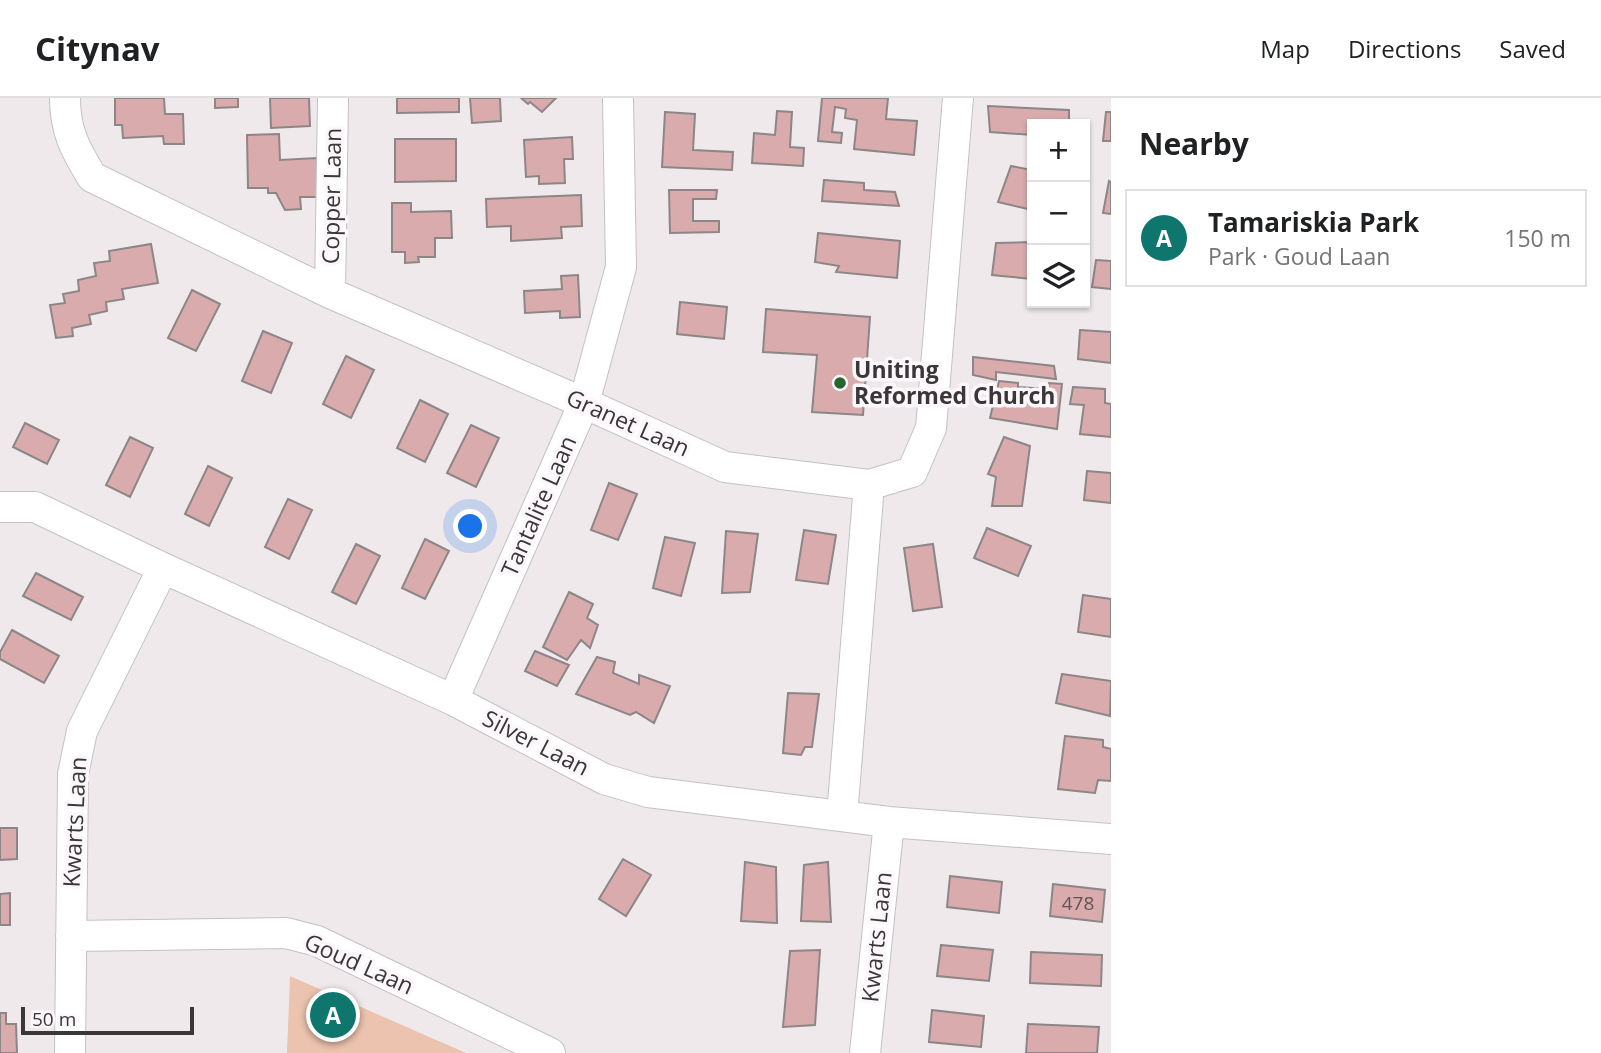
<!DOCTYPE html>
<meta charset="utf-8">
<style>
:root{--surface:#fff;--page:#f6f6f6;--text:#202124;--muted:#757577;--line:#e0e0e0;--accent:#0f766e}
body{margin:0;font-family:"Open Sans",sans-serif;background:var(--page);color:var(--text)}
.controls{position:absolute;right:21px;top:21px;display:grid;overflow:hidden;border-radius:0px;box-shadow:0 2px 5px #0004}
.controls button{width:63px;height:63px;display:grid;place-items:center;padding:0;border:0;border-bottom:2px solid var(--line);background:var(--surface);color:var(--text);font:35px sans-serif}
.scale{position:absolute;left:21px;bottom:18px;width:173px;box-sizing:border-box;padding-left:7px;border:4px solid #393738;border-top:0;font-size:19px;line-height:24px;white-space:nowrap;color:#393738;-webkit-text-stroke:5px #fcf7fa;paint-order:stroke}
.you{position:absolute;left:471px;top:429px;width:24px;height:24px;margin:-18px;border:5px solid #fff;border-radius:50%;background:#1a73e8;box-shadow:0 0 0 10px #1a73e833}
.badge{display:grid;place-items:center;width:46px;height:46px;border-radius:50%;background:var(--accent);color:#fff;font-size:23px;font-weight:700}
.pin{position:absolute;translate:-50% -50%;border:4px solid #fff;box-shadow:0 2px 7px #0006}
.list{margin:0;padding:0;list-style:none}
h2{display:flex;justify-content:space-between;align-items:center;height:91px;margin:0;padding:0 28px;font-size:30px}
h2 small{font-size:23px;font-weight:400;color:var(--muted)}
.list li{display:grid;grid-template-columns:46px 1fr auto;gap:21px;align-items:center;box-sizing:border-box;height:98px;margin:0 14px 14px;padding:0 14px;border:2px solid var(--line);border-radius:0px}
.list b{display:block;font-size:26px;white-space:nowrap}
.list p{margin:0;font-size:23px;white-space:nowrap;color:var(--muted)}
.list em{font-size:23px;font-style:normal;color:var(--muted)}
.icon{flex:none;width:38px;height:38px;fill:none;stroke:currentColor;stroke-width:2;stroke-linecap:round;stroke-linejoin:round}
.map{position:relative;flex:none;width:1111px;height:955px;overflow:hidden}
header{display:flex;align-items:center;gap:42px;box-sizing:border-box;height:98px;padding:0 35px;background:var(--surface);border-bottom:2px solid var(--line)}
header strong{font-size:33px}
nav{display:flex;gap:38px;margin-inline-start:auto;font-size:24px}
main{display:flex}
aside{flex:1;background:var(--surface)}
.map>svg:first-child{display:block}
.green{fill:#ecc3ae}
.building{fill:#daabad;stroke:#8c8686;stroke-width:2}
.lines{fill:none;stroke-linecap:round;stroke-linejoin:round}
.minor-casing{stroke:#c5c0c3;stroke-width:32}
.minor{stroke:#fff;stroke-width:30}
.poi-dot{fill:#26652d;stroke:#fcf7fa;stroke-width:2.5}
.labels{text-anchor:middle;stroke-width:7;stroke-linejoin:round;paint-order:stroke}
.number-label{font-size:19px;fill:#615455}
.street-label{font-size:23px;fill:#393738;stroke:#fcf7fa}
.poi-label{font-size:23px;font-weight:bold;fill:#393738;stroke:#fcf7fa;text-anchor:start}
</style>
<header>
<strong>Citynav</strong>
<nav><a>Map</a><a>Directions</a><a>Saved</a></nav>
</header>
<main>
<div class="map">
<svg width="1111" height="955" viewBox="0 0 1111 955">
<rect width="100%" height="100%" fill="#efe9ec"/>
<path class="green" d="M 290,878 L 466,955 L 287,955 Z"/>
<path class="building" d="M 115,0 L 164,0 L 165,16 L 183,16 L 184,46 L 164,46 L 163,38 L 123,40 L 122,27 L 115,27 Z
M 215,0 L 238,0 L 238,9 L 215,10 Z
M 270,0 L 309,0 L 310,28 L 271,30 Z
M 397,0 L 459,0 L 459,14 L 397,15 Z
M 470,0 L 500,0 L 501,23 L 472,25 Z
M 521,0 L 556,0 L 542,14 L 530,4 L 528,6 Z
M 822,0 L 888,0 L 886,21 L 917,23 L 914,57 L 854,51 L 857,22 L 845,20 L 846,11 L 835,9 L 832,34 L 842,35 L 841,45 L 818,43 Z
M 988,8 L 1069,12 L 1069,26 L 1032,26 L 1032,37 L 990,34 Z
M 777,13 L 792,14 L 790,49 L 804,50 L 803,68 L 752,65 L 754,35 L 775,37 Z
M 665,14 L 695,16 L 693,52 L 733,54 L 732,72 L 662,69 Z
M 1106,14 L 1111,14 L 1111,43 L 1103,43 Z
M 279,36 L 280,62 L 317,60 L 318,99 L 300,99 L 301,111 L 285,112 L 276,95 L 268,95 L 268,90 L 248,90 L 247,37 Z
M 572,39 L 573,61 L 564,61 L 565,85 L 539,86 L 539,78 L 526,79 L 524,42 Z
M 395,41 L 456,41 L 456,83 L 395,84 Z
M 1011,68 L 1032,72 L 1032,112 L 998,104 Z
M 824,82 L 864,85 L 864,92 L 895,94 L 899,108 L 822,103 Z
M 1109,83 L 1111,84 L 1111,116 L 1103,115 Z
M 669,92 L 717,92 L 716,101 L 693,101 L 693,123 L 719,123 L 719,134 L 670,135 Z
M 581,97 L 582,128 L 561,129 L 562,140 L 511,143 L 511,128 L 487,129 L 486,101 Z
M 392,105 L 411,105 L 411,114 L 451,113 L 452,140 L 435,140 L 435,159 L 418,159 L 419,164 L 405,165 L 405,154 L 392,154 Z
M 818,135 L 900,143 L 897,180 L 836,174 L 839,168 L 815,164 Z
M 1032,144 L 1032,181 L 992,177 L 996,145 Z
M 151,146 L 158,185 L 122,191 L 124,201 L 106,204 L 107,213 L 89,217 L 91,226 L 72,230 L 73,238 L 56,240 L 50,207 L 65,205 L 63,196 L 79,193 L 78,182 L 96,178 L 94,165 L 110,163 L 109,153 Z
M 1096,162 L 1111,163 L 1111,191 L 1092,189 Z
M 578,177 L 580,219 L 560,220 L 560,213 L 525,215 L 524,193 L 562,191 L 561,178 Z
M 192,192 L 220,206 L 196,253 L 168,240 Z
M 680,204 L 727,209 L 724,241 L 677,236 Z
M 766,211 L 870,219 L 863,317 L 812,314 L 817,257 L 763,254 Z
M 1080,232 L 1111,234 L 1111,265 L 1078,261 Z
M 263,233 L 292,245 L 271,295 L 242,283 Z
M 346,258 L 374,272 L 351,320 L 323,306 Z
M 973,259 L 1054,268 L 1056,281 L 996,274 L 996,282 L 973,277 Z
M 999,283 L 1018,285 L 1018,289 L 1048,291 L 1049,285 L 1062,286 L 1057,331 L 990,320 Z
M 1073,289 L 1105,291 L 1105,305 L 1111,306 L 1111,339 L 1080,336 L 1084,307 L 1070,306 Z
M 420,302 L 448,316 L 425,364 L 397,350 Z
M 25,325 L 59,342 L 47,366 L 13,349 Z
M 471,327 L 499,340 L 476,389 L 447,375 Z
M 130,339 L 153,350 L 130,399 L 106,387 Z
M 1004,339 L 1030,348 L 1022,408 L 992,408 L 996,379 L 988,376 Z
M 208,368 L 232,380 L 209,428 L 185,416 Z
M 1087,373 L 1111,375 L 1111,405 L 1084,402 Z
M 609,385 L 637,396 L 618,442 L 591,432 Z
M 288,401 L 312,412 L 289,461 L 265,449 Z
M 987,430 L 1031,448 L 1018,478 L 974,460 Z
M 804,432 L 836,437 L 828,486 L 796,482 Z
M 726,433 L 758,436 L 750,494 L 722,495 Z
M 665,439 L 695,445 L 681,498 L 653,490 Z
M 425,441 L 449,453 L 425,501 L 402,490 Z
M 356,446 L 380,458 L 356,506 L 332,494 Z
M 933,446 L 942,509 L 913,513 L 904,450 Z
M 36,475 L 83,499 L 71,522 L 23,498 Z
M 569,494 L 593,506 L 587,520 L 598,527 L 590,550 L 581,542 L 567,562 L 543,549 Z
M 1083,497 L 1111,501 L 1111,539 L 1078,534 Z
M 12,532 L 59,558 L 44,585 L 0,561 L 0,554 Z
M 535,553 L 569,567 L 557,588 L 525,573 Z
M 597,559 L 615,564 L 613,575 L 639,586 L 639,577 L 670,588 L 654,625 L 636,614 L 630,617 L 576,596 Z
M 1062,576 L 1111,583 L 1110,618 L 1056,605 Z
M 788,595 L 819,596 L 812,649 L 805,649 L 801,657 L 783,655 Z
M 1065,638 L 1103,642 L 1103,649 L 1111,651 L 1111,683 L 1098,682 L 1095,695 L 1058,691 Z
M 0,730 L 17,730 L 17,761 L 0,762 Z
M 623,761 L 651,777 L 626,818 L 599,801 Z
M 745,764 L 776,769 L 777,825 L 741,823 Z
M 828,764 L 831,824 L 801,823 L 804,767 Z
M 950,778 L 1002,784 L 999,815 L 947,809 Z
M 1053,786 L 1105,792 L 1102,824 L 1050,818 Z
M 10,795 L 10,827 L 0,827 L 0,796 Z
M 941,847 L 993,852 L 989,883 L 937,878 Z
M 820,852 L 815,927 L 783,929 L 790,853 Z
M 1031,854 L 1102,857 L 1101,888 L 1030,885 Z
M 932,912 L 984,918 L 981,949 L 929,944 Z
M 0,915 L 6,915 L 6,926 L 16,926 L 17,955 L 0,955 Z
M 1028,926 L 1099,929 L 1097,955 L 1026,955 Z"/>
<g class="lines">
<g class="minor-casing">
<path id="minor" d="M 65,0 C 65,33 75,51 92,79 L 330,195 L 584,305 L 725,369 L 869,387 L 912,374 L 931,330 L 958,0
M 330,195 L 333,0
M 0,409 L 35,409 L 163,470 L 453,602 L 604,681 L 648,694 L 889,724 L 1111,741
M 453,602 L 584,305 L 621,169 L 618,0
M 842,718 L 869,387
M 71,838 L 286,835 L 317,843 L 550,955
M 70,955 L 73,676 L 82,633 L 163,470
M 865,955 L 889,724"/>
</g>
<use href="#minor" class="minor"/>
</g>
<circle class="poi-dot" cx="840" cy="285" r="7"/>
<g class="labels">
<g class="number-label">
<text x="1078" y="812">478</text>
</g>
<g class="street-label">
<text transform="translate(332 98) rotate(-89)" y="8">Copper Laan</text>
<text transform="translate(628 325) rotate(24)" y="8">Granet Laan</text>
<text transform="translate(539 408) rotate(-66)" y="8">Tantalite Laan</text>
<text transform="translate(536 645) rotate(27)" y="8">Silver Laan</text>
<text transform="translate(75 724) rotate(-87)" y="8">Kwarts Laan</text>
<text transform="translate(877 839) rotate(-84)" y="8">Kwarts Laan</text>
<text transform="translate(359 866) rotate(24)" y="8">Goud Laan</text>
</g>
<g class="poi-label">
<text x="854" y="280">Uniting<tspan x="854" dy="26">Reformed Church</tspan></text>
</g>
</g>
</svg>
<div class="controls">
<button>+</button>
<button>−</button>
<button><svg class="icon" aria-label="layers" viewBox="0 0 24 24"><path d="M12 4l9 5-9 5-9-5zM3 14l9 5 9-5"/></svg></button>
</div>
<div class="scale">50 m</div>
<div class="you"></div>
<div class="pin badge" style="left:333px;top:917px">A</div>
</div>
<aside>
<h2>Nearby<small></small></h2>
<ul class="list">
<li><span class="badge">A</span><div><b>Tamariskia Park</b><p>Park · Goud Laan</p></div><em>150 m</em></li>
</ul>
</aside>
</main>
